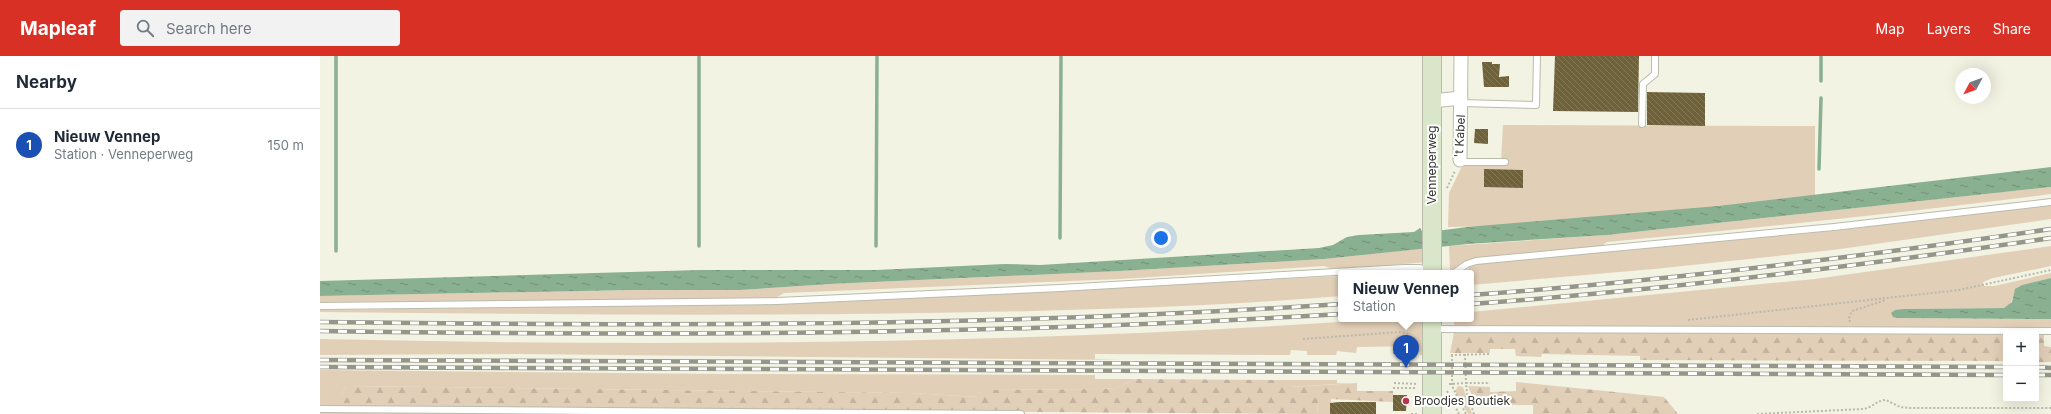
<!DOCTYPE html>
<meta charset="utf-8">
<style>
:root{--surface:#fff;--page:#f2f2f3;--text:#1f2937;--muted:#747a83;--line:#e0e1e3;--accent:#d93025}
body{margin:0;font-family:Inter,sans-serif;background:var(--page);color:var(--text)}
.controls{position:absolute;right:12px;bottom:12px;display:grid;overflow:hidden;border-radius:4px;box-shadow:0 4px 16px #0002}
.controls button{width:36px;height:36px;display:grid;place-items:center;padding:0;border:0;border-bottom:1px solid var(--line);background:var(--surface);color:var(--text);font:20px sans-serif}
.compass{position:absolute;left:1635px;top:12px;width:36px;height:36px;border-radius:50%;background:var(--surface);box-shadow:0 4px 16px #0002;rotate:229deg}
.you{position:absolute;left:841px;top:182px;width:14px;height:14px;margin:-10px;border:3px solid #fff;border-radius:50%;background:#1a73e8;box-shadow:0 0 0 6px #1a73e833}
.badge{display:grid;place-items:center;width:26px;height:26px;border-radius:50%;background:var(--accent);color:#fff;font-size:13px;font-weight:700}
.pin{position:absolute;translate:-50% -33px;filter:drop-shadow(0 1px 2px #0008)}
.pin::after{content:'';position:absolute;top:21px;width:14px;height:12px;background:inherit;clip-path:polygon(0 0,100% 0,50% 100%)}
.popup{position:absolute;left:1018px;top:214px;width:136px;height:52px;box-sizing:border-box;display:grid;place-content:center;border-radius:4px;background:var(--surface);filter:drop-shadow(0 1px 3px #0005);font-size:13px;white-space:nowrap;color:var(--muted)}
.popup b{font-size:15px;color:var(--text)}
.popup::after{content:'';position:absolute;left:50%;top:100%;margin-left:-8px;border:8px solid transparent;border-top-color:var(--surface)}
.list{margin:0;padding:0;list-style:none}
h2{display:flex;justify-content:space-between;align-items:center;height:52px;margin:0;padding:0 16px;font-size:17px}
h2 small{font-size:13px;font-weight:400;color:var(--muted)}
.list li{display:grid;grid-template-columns:26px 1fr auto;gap:12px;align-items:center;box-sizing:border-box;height:72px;padding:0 16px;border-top:1px solid var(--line)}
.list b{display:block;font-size:15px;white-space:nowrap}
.list p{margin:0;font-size:13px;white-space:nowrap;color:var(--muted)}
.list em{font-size:13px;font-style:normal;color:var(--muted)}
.icon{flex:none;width:22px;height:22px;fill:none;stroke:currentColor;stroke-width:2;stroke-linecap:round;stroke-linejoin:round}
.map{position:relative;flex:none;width:1731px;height:358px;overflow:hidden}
header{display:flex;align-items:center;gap:24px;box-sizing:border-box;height:56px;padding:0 20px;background:var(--accent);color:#fff}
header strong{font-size:19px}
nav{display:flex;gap:22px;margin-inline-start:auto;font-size:14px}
.search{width:280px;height:36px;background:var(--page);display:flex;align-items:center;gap:10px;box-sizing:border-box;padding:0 14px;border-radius:4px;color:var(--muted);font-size:15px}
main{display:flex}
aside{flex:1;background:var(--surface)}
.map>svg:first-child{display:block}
.grass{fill:#e2cfb8}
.forest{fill:url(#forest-firs)}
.water{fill:url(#water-ripples)}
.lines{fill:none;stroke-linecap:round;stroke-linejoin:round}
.stream{stroke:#89b090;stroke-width:3.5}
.building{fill:url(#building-back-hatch)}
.lane-casing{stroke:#babcac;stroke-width:8}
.street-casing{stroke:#babcac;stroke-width:15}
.secondary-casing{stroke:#babcac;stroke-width:20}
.path{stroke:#b9b9ac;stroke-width:2;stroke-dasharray:2 2;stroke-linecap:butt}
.lane{stroke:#fff;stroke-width:6}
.street{stroke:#fff;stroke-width:13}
.secondary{stroke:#d9e6c9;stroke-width:18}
.rail-casing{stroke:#95968a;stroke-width:4.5}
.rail{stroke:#fff;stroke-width:3;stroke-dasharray:9;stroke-linecap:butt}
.poi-dot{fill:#c1314b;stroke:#fff;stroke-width:1.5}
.labels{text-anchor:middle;stroke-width:4;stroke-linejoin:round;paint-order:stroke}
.street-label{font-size:12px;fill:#34342e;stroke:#fff}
.poi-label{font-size:12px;fill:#34342e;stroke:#fff;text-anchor:start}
</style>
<header>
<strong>Mapleaf</strong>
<div class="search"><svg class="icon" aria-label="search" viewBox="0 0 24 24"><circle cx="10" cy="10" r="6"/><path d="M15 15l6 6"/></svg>Search here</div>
<nav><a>Map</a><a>Layers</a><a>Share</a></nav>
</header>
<main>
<aside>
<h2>Nearby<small></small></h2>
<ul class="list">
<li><span class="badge" style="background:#1a4fb4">1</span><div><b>Nieuw Vennep</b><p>Station · Venneperweg</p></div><em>150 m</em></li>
</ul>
</aside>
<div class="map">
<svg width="1731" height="358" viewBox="0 0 1731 358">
<defs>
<pattern id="forest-firs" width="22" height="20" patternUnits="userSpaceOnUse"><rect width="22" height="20" fill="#e2cfb8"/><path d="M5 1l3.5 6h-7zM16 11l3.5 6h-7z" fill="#c2b29e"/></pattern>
<pattern id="water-ripples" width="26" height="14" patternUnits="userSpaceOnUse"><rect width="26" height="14" fill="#89b090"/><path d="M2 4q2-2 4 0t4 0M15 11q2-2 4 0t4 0" fill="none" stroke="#719076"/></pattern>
<pattern id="building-back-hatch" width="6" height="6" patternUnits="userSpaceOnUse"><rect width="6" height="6" fill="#706238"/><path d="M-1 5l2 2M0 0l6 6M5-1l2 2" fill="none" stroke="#847a5a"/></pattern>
</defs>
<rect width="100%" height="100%" fill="#f2f3e2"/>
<path class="grass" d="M 1183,69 L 1495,70 L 1495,146 L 1250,169 L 1128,171 L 1129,137 L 1143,108 L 1181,104 Z
M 1731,131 L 1731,138 C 1583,157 1435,172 1287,186 L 1279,192 L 1154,202 L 1130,214 L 1129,190 L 1287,179 Z
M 1731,149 L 1731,163 L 1513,194 L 1334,213 L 1151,229 L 1151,217 L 1145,217 L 1150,211 L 1159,208 L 1512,175 Z
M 1731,190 L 1731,210 L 1673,222 L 1663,226 L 1664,230 L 1674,230 L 1731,217 L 1731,222 L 1702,229 L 1696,233 L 1690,249 L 1684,252 L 1584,253 L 1577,262 L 1731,263 L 1731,271 L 1147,271 L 1134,269 L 1134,263 L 1151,263 L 1151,256 L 1495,223 Z
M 1105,192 L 1107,206 L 1015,214 L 1004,210 L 800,223 L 464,237 L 457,241 L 361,244 L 0,246 L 0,240 L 312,234 L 420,234 L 510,228 L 800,215 L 1004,203 Z
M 1021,220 L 1021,240 C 968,244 915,248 862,250 C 576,262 287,259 0,256 L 0,254 L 457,248 Z
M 1064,263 L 1107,263 L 1106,300 L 1100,299 L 1099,290 L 1037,291 L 1036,297 L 1017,295 L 1016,299 L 987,299 L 987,295 L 971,294 L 970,299 L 775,298 L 775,303 L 801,304 L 199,298 L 0,299 L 0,283 C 354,291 711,288 1064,263 Z
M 0,314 L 400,318 L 775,319 L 775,323 L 816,323 L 796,332 L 781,333 L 662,334 L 658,341 L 592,337 L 27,330 L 21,339 L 21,351 L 0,351 Z
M 967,324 L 1017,324 L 1017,327 L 1032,327 L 969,331 Z
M 1138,330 L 1143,331 L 1152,358 L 1148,358 L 1135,335 Z
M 998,345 L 1011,345 L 1011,358 L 997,358 Z
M 0,356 L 239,358 L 277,358 L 0,358 Z"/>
<path class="forest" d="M 1134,276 L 1686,278 L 1686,305 L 1320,304 L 1320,300 L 1222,298 L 1221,301 L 1196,300 L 1195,293 L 1170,293 L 1170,297 L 1130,297 Z
M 1716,278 L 1724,279 L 1724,290 L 1731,291 L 1731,306 L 1716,306 Z
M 816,323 L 967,324 L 970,331 L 1037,327 L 1037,335 L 1073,335 L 1073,346 L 1011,343 L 1011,345 L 998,345 L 997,358 L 21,351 L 21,339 L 27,330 L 592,337 L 657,341 L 662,334 L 781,333 L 796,332 Z
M 1196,326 L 1344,341 L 1358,358 L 1213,358 L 1213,349 L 1159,349 L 1155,347 L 1148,330 L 1170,331 L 1170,336 L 1196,335 Z"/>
<path class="water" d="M 1731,111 L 1731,131 L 1287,179 L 1148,188 L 1004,203 L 800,215 L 510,228 L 420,234 L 312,234 L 0,240 L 0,225 L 380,214 L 556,214 L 685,208 L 720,209 L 999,192 L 1013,189 L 1027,181 L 1039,179 L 1094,176 L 1100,172 L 1102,175 L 1109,176 L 1147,171 L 1398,150 Z
M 1731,222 L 1731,263 L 1577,262 L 1573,261 L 1571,257 L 1575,254 L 1584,253 L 1684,252 L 1692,246 L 1695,233 L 1702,229 Z"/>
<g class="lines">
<path class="stream" d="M 1501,0 L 1501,25
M 1499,113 L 1501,42
M 740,182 L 741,0
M 379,190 L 379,0
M 556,190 L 557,0
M 16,195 L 16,0"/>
</g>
<path class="building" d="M 1235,0 L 1319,0 L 1318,56 L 1233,55 Z
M 1162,6 L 1172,6 L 1172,8 L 1180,8 L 1179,21 L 1189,20 L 1189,31 L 1164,31 Z
M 1327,36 L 1385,37 L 1385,70 L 1327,69 Z
M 1155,73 L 1168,73 L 1168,88 L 1154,87 Z
M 1164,113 L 1203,114 L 1203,132 L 1164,131 Z
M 1073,339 L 1087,339 L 1086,355 L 1073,355 Z
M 1019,346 L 1056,346 L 1056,358 L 1010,358 L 1010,347 Z"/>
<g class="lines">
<g class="lane-casing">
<path id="lane" d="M 1141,47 L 1216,49 L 1217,0
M 1322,68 L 1323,28 L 1335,18 L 1335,0
M 1140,104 L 1144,106 L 1185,106
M 1134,217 L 1147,208 L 1156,205 L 1514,171 L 1731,146
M 0,250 L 457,245 L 740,232 L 1084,212 L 1099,212 L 1111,215
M 1114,273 L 1731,275
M 0,353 L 701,358"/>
</g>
<g class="street-casing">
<path id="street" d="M 1112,45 L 1141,42
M 1140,104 L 1141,0"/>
</g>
<g class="secondary-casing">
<path id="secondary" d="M 1112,0 L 1112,217
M 1112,358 L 1112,263"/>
</g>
<path class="path" d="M 1127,132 L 1135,115
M 1368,264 L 1639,234 L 1731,214
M 1530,266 L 1529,262 L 1532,255 L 1566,244
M 983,283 L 1080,276 L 1087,277 L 1096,288
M 1073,293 L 1097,294
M 1073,297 L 1097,298
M 1131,299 L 1170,298
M 1132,299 L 1132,330 L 1146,358
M 1074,327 L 1098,328
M 1129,328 L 1146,327 L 1145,298
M 1073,332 L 1097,332
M 1127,335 L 1139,358
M 1126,351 L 1134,348
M 1091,358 L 1098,358
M 1154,358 L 1147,338 L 1146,327 L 1170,327
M 1437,358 L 1543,353 C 1552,352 1557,344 1566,344 L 1580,351 L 1589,352 L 1731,352"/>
<use href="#lane" class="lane"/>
<use href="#street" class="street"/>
<use href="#secondary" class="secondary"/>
<g class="rail-casing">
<path id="rail" d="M 1151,239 C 1345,225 1539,201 1731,173
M 1151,248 C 1345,234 1539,210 1731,182
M 0,266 C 341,270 681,271 1021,248
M 0,275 C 341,280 681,279 1021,258
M 0,304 L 1686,311
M 0,311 L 1686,319
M 1716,311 L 1731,312
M 1716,319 L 1731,319"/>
</g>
<use href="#rail" class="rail"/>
</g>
<circle class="poi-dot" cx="1086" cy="345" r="4"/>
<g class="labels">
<g class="street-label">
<text transform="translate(1140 80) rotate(-87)" y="4">'t Kabel</text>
<text transform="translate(1112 109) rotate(-90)" y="4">Venneperweg</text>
</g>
<g class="poi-label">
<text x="1094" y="349">Broodjes Boutiek</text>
</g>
</g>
</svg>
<div class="controls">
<button>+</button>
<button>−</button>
</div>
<svg class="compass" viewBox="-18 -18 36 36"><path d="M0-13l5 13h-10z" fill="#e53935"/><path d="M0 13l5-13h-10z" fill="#747a83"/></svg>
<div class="you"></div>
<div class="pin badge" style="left:1086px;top:312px;background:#1a4fb4">1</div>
<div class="popup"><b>Nieuw Vennep</b>Station</div>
</div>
</main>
